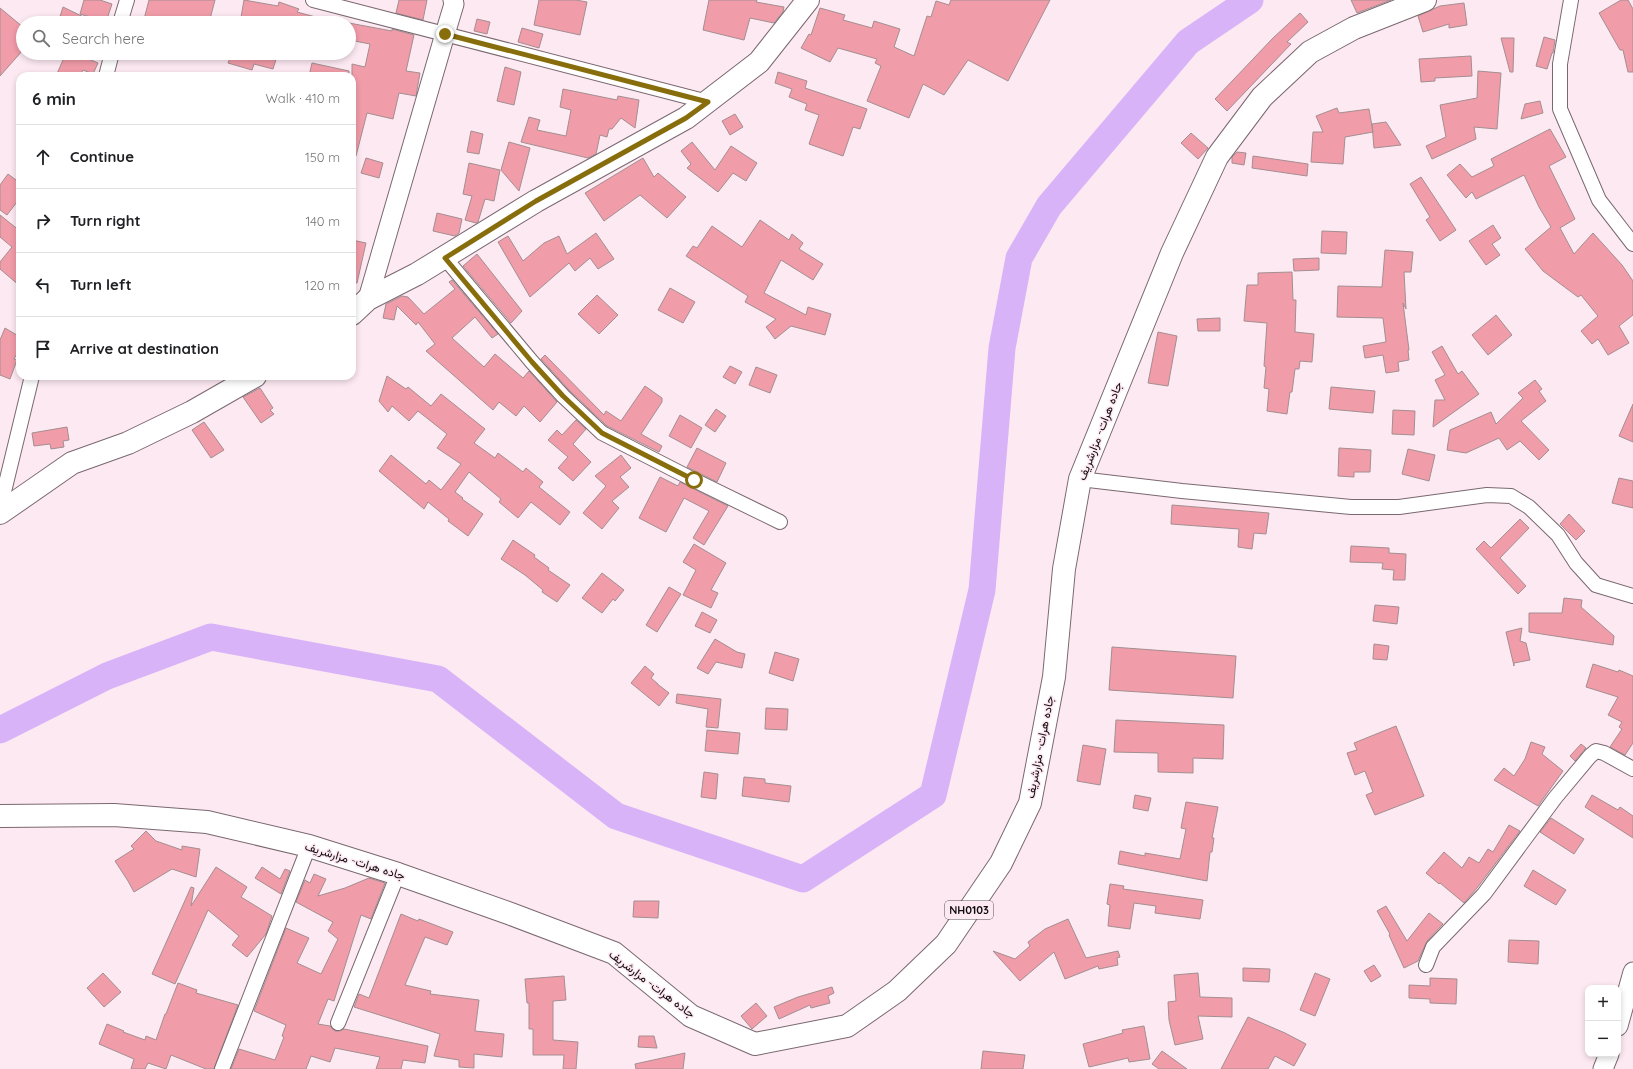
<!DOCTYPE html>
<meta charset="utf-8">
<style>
:root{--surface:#fff;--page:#f6f6f6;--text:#202124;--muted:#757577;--line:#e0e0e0}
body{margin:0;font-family:Quicksand,Vazirmatn,sans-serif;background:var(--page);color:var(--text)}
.controls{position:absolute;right:12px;bottom:12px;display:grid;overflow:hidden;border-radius:8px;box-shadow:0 2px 6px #0003}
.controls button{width:36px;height:36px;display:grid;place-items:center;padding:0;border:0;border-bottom:1px solid var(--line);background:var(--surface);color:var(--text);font:20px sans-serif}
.stop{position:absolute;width:12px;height:12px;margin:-9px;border:3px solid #886d0c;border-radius:50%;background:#fff}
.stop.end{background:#886d0c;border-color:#fff;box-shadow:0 1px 4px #0008}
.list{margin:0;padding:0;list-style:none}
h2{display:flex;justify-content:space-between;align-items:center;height:52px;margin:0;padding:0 16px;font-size:17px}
h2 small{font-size:13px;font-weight:400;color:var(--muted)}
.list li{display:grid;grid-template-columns:26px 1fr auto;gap:12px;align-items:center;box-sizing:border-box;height:64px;padding:0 16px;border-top:1px solid var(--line)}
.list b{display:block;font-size:15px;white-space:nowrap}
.list em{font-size:13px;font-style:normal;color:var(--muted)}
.icon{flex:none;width:22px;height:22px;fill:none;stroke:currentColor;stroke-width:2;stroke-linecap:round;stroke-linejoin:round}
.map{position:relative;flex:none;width:1633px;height:1069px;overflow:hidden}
.search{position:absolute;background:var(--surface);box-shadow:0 2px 6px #0003;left:16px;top:16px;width:340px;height:44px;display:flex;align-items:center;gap:10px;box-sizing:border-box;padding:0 14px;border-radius:22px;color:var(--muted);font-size:15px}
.panel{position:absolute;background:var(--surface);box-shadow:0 2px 6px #0003;left:16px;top:72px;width:340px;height:308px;border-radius:12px}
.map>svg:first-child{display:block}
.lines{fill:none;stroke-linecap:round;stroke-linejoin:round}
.river{stroke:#d9b3f8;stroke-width:27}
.building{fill:#f19ca9;stroke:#a38e91}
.street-casing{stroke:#7a6870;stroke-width:16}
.secondary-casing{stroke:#7a6870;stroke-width:21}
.primary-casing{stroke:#7a6870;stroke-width:24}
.highway-casing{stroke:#7a6870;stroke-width:24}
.street{stroke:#fff;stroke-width:14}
.secondary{stroke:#fff;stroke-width:19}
.primary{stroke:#fff;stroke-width:22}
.highway{stroke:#fff;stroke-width:22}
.route{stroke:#886d0c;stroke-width:5}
.labels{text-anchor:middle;stroke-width:3;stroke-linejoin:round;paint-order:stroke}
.shield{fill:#fde9f2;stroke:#584e52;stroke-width:1}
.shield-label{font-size:11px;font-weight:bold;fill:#110b0d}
.street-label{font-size:12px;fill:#110b0d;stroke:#fde9f2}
</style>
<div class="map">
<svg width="1633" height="1069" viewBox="0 0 1633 1069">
<rect width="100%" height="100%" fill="#fde9f2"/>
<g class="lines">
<path class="river" d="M 0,730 L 107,676 L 211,637 L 438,679 L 616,816 L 803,879 L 933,795 L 982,590 L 1002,348 L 1019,258 L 1049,206 L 1188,42 L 1250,0"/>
</g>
<path class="building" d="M 84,0 L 100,0 L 112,4 L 106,22 L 80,14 Z
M 149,0 L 215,0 L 209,23 L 199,23 L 175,17 L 173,23 L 143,23 Z
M 244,0 L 278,6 L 279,2 L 299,9 L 297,12 L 323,19 L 322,23 L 240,23 Z
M 399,0 L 427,0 L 423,20 L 396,13 Z
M 539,0 L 576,0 L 587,2 L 580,35 L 534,25 Z
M 709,0 L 757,0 L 756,2 L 784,7 L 783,12 L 774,23 L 750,18 L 744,40 L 703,30 Z
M 951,0 L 1050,0 L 1008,81 L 968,60 L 944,95 L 923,84 L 909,118 L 867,101 L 881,66 L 875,63 L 877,59 L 838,48 L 830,62 L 801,48 L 809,34 L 811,35 L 820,8 L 845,15 L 843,20 L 872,28 L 874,21 L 900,29 L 894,47 L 914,56 L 927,16 L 931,17 L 936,1 L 949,5 Z
M 1351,0 L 1391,0 L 1357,13 Z
M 1621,0 L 1628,0 L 1633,9 L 1633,72 L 1628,72 L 1623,50 L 1620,50 L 1599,13 Z
M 1464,3 L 1467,25 L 1449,28 L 1449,24 L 1423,32 L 1418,16 L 1440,6 Z
M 63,7 L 96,23 L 58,23 Z
M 0,8 L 23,27 L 23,50 L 0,76 Z
M 1300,13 L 1308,22 L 1287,42 L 1291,44 L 1227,111 L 1215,99 L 1273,38 Z
M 477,19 L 490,22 L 487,34 L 474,31 Z
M 349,23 L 392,31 L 392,29 L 414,35 L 406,71 L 420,73 L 416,96 L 399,93 L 393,119 L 367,113 L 356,156 L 352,155 L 352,64 L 365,67 L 370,44 L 349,40 Z
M 522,28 L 543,34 L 539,48 L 518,42 Z
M 1544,37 L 1555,40 L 1553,53 L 1552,53 L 1547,69 L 1536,66 Z
M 1501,38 L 1514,38 L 1513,72 L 1510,72 Z
M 66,53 L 74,53 L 98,63 L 93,74 L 83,70 L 80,76 L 56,76 Z
M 227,53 L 278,53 L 273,69 L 254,64 L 252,70 L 228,63 L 230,58 L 227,57 Z
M 1471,56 L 1472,76 L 1435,78 L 1435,81 L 1421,82 L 1419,59 Z
M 312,63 L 349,71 L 349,76 L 309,76 Z
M 505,67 L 521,72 L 514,105 L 497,101 Z
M 1478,71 L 1501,73 L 1497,129 L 1474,127 L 1476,139 L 1432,159 L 1426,146 L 1446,137 L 1440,105 L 1477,98 Z
M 778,72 L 807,81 L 805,88 L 867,109 L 860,129 L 853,127 L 843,156 L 809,144 L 819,115 L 805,110 L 807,104 L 789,97 L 792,89 L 775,83 Z
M 563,89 L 617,100 L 618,96 L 639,100 L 635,128 L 621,118 L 612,129 L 609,129 L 607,137 L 600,135 L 596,154 L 588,158 L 521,142 L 529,117 L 540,120 L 537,130 L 566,136 L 571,110 L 560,107 Z
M 1540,101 L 1543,113 L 1521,119 L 1525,104 Z
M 1337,108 L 1339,113 L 1369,109 L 1373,132 L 1345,137 L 1343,164 L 1311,162 L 1313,132 L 1323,132 L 1316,116 Z
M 735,114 L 743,127 L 730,135 L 722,121 Z
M 1386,122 L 1401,145 L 1374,148 L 1372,124 Z
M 1550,129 L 1566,157 L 1549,166 L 1575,219 L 1560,228 L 1574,254 L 1593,233 L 1622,265 L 1633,281 L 1633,315 L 1619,326 L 1629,343 L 1608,355 L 1598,339 L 1592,344 L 1581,331 L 1598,316 L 1581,295 L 1578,297 L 1543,271 L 1525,249 L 1551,227 L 1539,207 L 1524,175 L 1476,199 L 1472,192 L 1466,198 L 1447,175 L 1460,164 L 1472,177 L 1494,166 L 1491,159 Z
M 471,131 L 483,134 L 479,154 L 467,152 Z
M 1191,133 L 1208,148 L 1198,159 L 1181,143 Z
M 509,142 L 530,148 L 519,191 L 501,170 Z
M 692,142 L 715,170 L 731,146 L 757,163 L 746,181 L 733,173 L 718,192 L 687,168 L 691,164 L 681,151 Z
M 1237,152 L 1246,153 L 1244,165 L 1232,163 L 1232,157 Z
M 1253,156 L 1308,164 L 1307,176 L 1252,168 Z
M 366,158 L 383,163 L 379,178 L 361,173 Z
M 643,158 L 654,177 L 658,173 L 686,197 L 667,218 L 640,195 L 604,221 L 585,193 Z
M 469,163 L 500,170 L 494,201 L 485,199 L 478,222 L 476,223 L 465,220 L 472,196 L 463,194 Z
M 8,174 L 20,183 L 20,198 L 7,215 L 0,210 L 0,185 Z
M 1421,177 L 1456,230 L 1440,241 L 1426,220 L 1430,217 L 1410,184 Z
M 437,213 L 462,219 L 459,233 L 455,236 L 433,231 Z
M 0,215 L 20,231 L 20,286 L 0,269 L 0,262 L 12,247 L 0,237 Z
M 760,220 L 789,240 L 792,234 L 803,243 L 799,249 L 823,264 L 813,280 L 781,260 L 764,293 L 806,315 L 808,307 L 831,314 L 825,335 L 791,326 L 775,339 L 766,327 L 776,319 L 745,302 L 748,296 L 686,256 L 693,246 L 697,248 L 712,226 L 742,247 Z
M 1493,225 L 1501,238 L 1492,244 L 1500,255 L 1486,265 L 1469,241 Z
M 1322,231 L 1347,232 L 1346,254 L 1321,253 Z
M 596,233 L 614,259 L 598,269 L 590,258 L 575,271 L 569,263 L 530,297 L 498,242 L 508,236 L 523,261 L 544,243 L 559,236 L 567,254 Z
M 352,240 L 366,243 L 357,283 L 352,282 Z
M 1385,250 L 1413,252 L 1411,272 L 1404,272 L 1406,309 L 1403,303 L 1409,350 L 1408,350 L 1409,360 L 1398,362 L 1399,371 L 1386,373 L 1383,355 L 1365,358 L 1363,346 L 1386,342 L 1383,318 L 1337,317 L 1338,286 L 1382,287 Z
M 477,254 L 522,311 L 511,323 L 463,266 Z
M 1319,258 L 1319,270 L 1294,271 L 1293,259 Z
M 1292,272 L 1293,300 L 1296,300 L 1295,332 L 1314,334 L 1312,362 L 1300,361 L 1299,369 L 1295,369 L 1292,392 L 1290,392 L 1287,414 L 1267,411 L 1269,389 L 1264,388 L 1266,367 L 1264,366 L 1267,323 L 1244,321 L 1247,285 L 1258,285 L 1258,273 Z
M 452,280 L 498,334 L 492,338 L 475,317 L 452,338 L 484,367 L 495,354 L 523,378 L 529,371 L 557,402 L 540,422 L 524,406 L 516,416 L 499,402 L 493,410 L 426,351 L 435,344 L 418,322 L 416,325 L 397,306 L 394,320 L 383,318 L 386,304 L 402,296 L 408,297 L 424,314 L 455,289 L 449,282 Z
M 670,288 L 695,302 L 683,323 L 658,310 Z
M 597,295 L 618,315 L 599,334 L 578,314 Z
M 1496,315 L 1512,335 L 1488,355 L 1472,335 Z
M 1220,318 L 1220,331 L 1198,331 L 1197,319 Z
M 5,328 L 20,337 L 20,348 L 14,359 L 17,360 L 10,379 L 0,375 L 0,340 Z
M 1158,332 L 1177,336 L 1168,386 L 1148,383 Z
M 1442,346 L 1458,374 L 1462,371 L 1479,394 L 1433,427 L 1435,400 L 1445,400 L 1435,380 L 1445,375 L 1432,352 Z
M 545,355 L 604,415 L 606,411 L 621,421 L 645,386 L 662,398 L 662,402 L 641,434 L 662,446 L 659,452 L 607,426 L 569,390 L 541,359 Z
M 730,366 L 742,372 L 735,384 L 723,377 Z
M 756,367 L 777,375 L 770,393 L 749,385 Z
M 387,376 L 406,389 L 408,387 L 431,406 L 441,394 L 485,429 L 474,443 L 495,458 L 498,453 L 523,472 L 526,468 L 543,482 L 539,487 L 570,512 L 560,525 L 531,502 L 518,518 L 499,502 L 501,499 L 469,472 L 455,492 L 463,498 L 462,499 L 483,514 L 468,536 L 448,521 L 449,519 L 428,502 L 424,509 L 379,471 L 391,455 L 426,484 L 429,480 L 441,490 L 461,464 L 437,448 L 447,434 L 418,411 L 409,421 L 392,406 L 388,412 L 379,401 Z
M 1535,380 L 1542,389 L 1539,391 L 1546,401 L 1521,421 L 1549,450 L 1539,460 L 1520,441 L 1507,450 L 1499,438 L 1466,453 L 1447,450 L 1450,430 L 1491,412 L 1496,424 L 1523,398 L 1518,393 Z
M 1331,387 L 1375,391 L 1373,413 L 1329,409 Z
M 260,388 L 273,408 L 270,410 L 274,414 L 261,423 L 243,397 Z
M 1633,404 L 1633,442 L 1619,436 Z
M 716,409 L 726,416 L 715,432 L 705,425 Z
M 1393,410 L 1415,411 L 1414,435 L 1392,434 Z
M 680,415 L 702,428 L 691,448 L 669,436 Z
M 576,420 L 586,429 L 573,444 L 591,462 L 573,481 L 558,468 L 568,457 L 548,440 L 557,430 L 562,435 Z
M 204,422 L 224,450 L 211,458 L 192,430 Z
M 67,427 L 69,440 L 63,441 L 64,447 L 51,449 L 50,444 L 34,446 L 32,433 Z
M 697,448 L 726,463 L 717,482 L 687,467 Z
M 1339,448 L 1371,450 L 1370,472 L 1354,472 L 1354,477 L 1338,476 Z
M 1408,449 L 1435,455 L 1429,481 L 1402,474 Z
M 621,455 L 631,468 L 620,477 L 629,487 L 612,501 L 619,508 L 602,529 L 583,513 L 606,486 L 595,476 Z
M 660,477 L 678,486 L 680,482 L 728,506 L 704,545 L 693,538 L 709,511 L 684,498 L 666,532 L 639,518 Z
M 1619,478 L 1633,481 L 1633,508 L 1612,503 Z
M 1172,505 L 1269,513 L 1266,534 L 1254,533 L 1252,549 L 1238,547 L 1239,529 L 1171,524 Z
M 1569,514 L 1585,531 L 1576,540 L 1560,524 Z
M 1520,519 L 1529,528 L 1500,558 L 1526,586 L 1518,594 L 1476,549 L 1484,541 L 1491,548 Z
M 513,540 L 535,555 L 534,557 L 549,568 L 548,570 L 570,585 L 557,602 L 542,592 L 543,590 L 525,575 L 501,559 Z
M 694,544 L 726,563 L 711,590 L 718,593 L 711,608 L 683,595 L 696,570 L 683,562 Z
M 1351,546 L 1389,548 L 1389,553 L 1406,554 L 1405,580 L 1393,580 L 1394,570 L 1382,569 L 1383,563 L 1350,562 Z
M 602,573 L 624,590 L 615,601 L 613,599 L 602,613 L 582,598 Z
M 669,587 L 681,594 L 657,632 L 646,625 Z
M 1564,598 L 1582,600 L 1581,607 L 1614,636 L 1613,645 L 1529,632 L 1529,613 L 1562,613 Z
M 1375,605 L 1399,607 L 1397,624 L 1373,621 Z
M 702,612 L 717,620 L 710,633 L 695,626 Z
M 1522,628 L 1520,641 L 1526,643 L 1530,660 L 1514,663 L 1514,666 L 1506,632 Z
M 715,639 L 737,652 L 745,654 L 742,668 L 716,662 L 708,674 L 697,668 Z
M 1374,644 L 1389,646 L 1387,660 L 1373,659 Z
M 1112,647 L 1236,656 L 1233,698 L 1109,690 Z
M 775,652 L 799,659 L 793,681 L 769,673 Z
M 1593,664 L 1618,672 L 1619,670 L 1633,676 L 1633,743 L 1625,755 L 1610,747 L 1622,729 L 1619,727 L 1622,722 L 1608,715 L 1618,697 L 1586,687 Z
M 645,666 L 654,674 L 651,678 L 658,684 L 658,685 L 660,686 L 669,693 L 659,706 L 631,683 Z
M 677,694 L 721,699 L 718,728 L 706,727 L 708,709 L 676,703 Z
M 766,708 L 788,709 L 787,730 L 765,729 Z
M 1116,720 L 1224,725 L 1223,759 L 1193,758 L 1193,773 L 1158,772 L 1158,753 L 1114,752 Z
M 1396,726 L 1424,796 L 1375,815 L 1366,795 L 1373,792 L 1365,771 L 1355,775 L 1347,753 L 1357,750 L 1354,743 Z
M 707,730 L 740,733 L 738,754 L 705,751 Z
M 1531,742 L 1545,747 L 1542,754 L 1563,771 L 1538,806 L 1494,780 L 1504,768 L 1514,776 L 1525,759 Z
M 1581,744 L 1586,748 L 1575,761 L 1570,756 Z
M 1083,745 L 1106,749 L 1100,785 L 1077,781 Z
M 704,772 L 718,774 L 716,799 L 701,797 Z
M 744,777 L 765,779 L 765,783 L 791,786 L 789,802 L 742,796 Z
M 1135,795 L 1151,798 L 1148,811 L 1133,808 Z
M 1592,795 L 1618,810 L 1620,807 L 1633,816 L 1633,838 L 1585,807 Z
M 1186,802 L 1218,807 L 1212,838 L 1214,838 L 1212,852 L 1210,852 L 1207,881 L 1118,864 L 1120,851 L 1145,856 L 1145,853 L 1180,859 L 1186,829 L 1181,828 Z
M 1551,818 L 1584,839 L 1574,854 L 1540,832 Z
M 1509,825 L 1520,831 L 1477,888 L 1464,903 L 1440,883 L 1439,884 L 1426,873 L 1444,852 L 1462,868 L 1469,857 L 1479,863 L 1488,849 L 1493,852 Z
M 146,831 L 156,841 L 182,850 L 182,846 L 200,849 L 196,877 L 172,869 L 134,892 L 128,881 L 115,861 L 134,849 L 131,846 Z
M 216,867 L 247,887 L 241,897 L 272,916 L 266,934 L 247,957 L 232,945 L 239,936 L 208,910 L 175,984 L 152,974 L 191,887 L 194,888 L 191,906 Z
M 262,867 L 280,879 L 285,869 L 290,871 L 281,894 L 255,878 Z
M 1533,870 L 1566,890 L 1556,905 L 1524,886 Z
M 314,874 L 326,879 L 318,896 L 345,888 L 369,878 L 385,883 L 371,919 L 361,915 L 334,1001 L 328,999 L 318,1024 L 330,1026 L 335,1031 L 340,1031 L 344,1029 L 428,1046 L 425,1063 L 403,1060 L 401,1069 L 376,1069 L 380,1057 L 335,1048 L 330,1062 L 311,1056 L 306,1069 L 231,1069 L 239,1049 L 275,1060 L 284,1037 L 282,1036 L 286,1025 L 254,1011 L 286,928 L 309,938 L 297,963 L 321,974 L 338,939 L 328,931 L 333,922 L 296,902 L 305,880 L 310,883 Z
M 1110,884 L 1124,886 L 1123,889 L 1203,900 L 1200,919 L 1155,913 L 1156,906 L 1134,903 L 1130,929 L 1108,926 L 1110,905 L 1107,904 Z
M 634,901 L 659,901 L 658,918 L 633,917 Z
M 1386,906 L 1407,941 L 1429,913 L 1443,924 L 1427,941 L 1418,961 L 1404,968 L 1389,935 L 1390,934 L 1377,911 Z
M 401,914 L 418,921 L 419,919 L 453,932 L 447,945 L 425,937 L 405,985 L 431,991 L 430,994 L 479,1000 L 475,1031 L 504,1034 L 502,1057 L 474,1054 L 474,1068 L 459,1067 L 459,1060 L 434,1056 L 440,1034 L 354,1007 L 359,994 L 369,998 Z
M 1068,919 L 1086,958 L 1118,951 L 1120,957 L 1117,958 L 1118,965 L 1099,969 L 1098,966 L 1065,979 L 1054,952 L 1020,981 L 993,951 L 1015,959 L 1030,946 L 1028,942 L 1045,929 Z
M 1509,940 L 1539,941 L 1538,964 L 1508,962 Z
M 1374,965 L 1381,976 L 1371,982 L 1364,971 Z
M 1243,968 L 1270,969 L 1269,982 L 1243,981 Z
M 103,973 L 121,992 L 104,1007 L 87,988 Z
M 1198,973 L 1200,997 L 1232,998 L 1232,1017 L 1198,1016 L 1203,1039 L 1175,1045 L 1169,1020 L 1168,1002 L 1176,1001 L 1174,975 Z
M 1315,973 L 1330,979 L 1315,1016 L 1300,1010 Z
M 564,976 L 566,1000 L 553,1001 L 553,1040 L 578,1042 L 576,1069 L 563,1069 L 564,1055 L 533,1055 L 533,1029 L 529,1029 L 529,1003 L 527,1003 L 525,979 Z
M 1430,978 L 1457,979 L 1456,1004 L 1430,1003 L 1430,999 L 1409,998 L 1409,985 L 1430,986 Z
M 178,983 L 197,990 L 196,993 L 238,1005 L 214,1069 L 206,1069 L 171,1055 L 166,1069 L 148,1063 L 145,1069 L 131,1069 L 134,1059 L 99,1044 L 107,1024 L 124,1031 L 123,1032 L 145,1040 L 146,1036 L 156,1040 L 165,1014 L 166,1014 Z
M 832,987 L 834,993 L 828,996 L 830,1003 L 811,1008 L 810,1005 L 779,1019 L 774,1007 L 798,997 Z
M 756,1003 L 767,1016 L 752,1029 L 741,1016 Z
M 1248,1017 L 1285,1033 L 1306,1044 L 1294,1066 L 1275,1056 L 1268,1069 L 1221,1069 Z
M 1144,1026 L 1150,1059 L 1129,1062 L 1128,1058 L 1089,1067 L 1083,1044 L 1123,1033 L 1122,1030 Z
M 639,1036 L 654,1036 L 657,1048 L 638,1047 Z
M 983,1051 L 1025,1055 L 1023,1069 L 981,1069 Z
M 1162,1051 L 1187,1069 L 1159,1069 L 1152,1064 Z
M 685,1053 L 683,1069 L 636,1069 L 635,1064 Z"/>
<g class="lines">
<g class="street-casing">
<path id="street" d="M 313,0 L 708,102
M 1571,0 L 1560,64 L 1560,109 L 1599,200 L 1633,244
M 120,23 L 127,0
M 106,76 L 112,53
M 445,258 L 532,362 L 563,396 L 602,433 L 694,480 L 780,522
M 1080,479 L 1182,491 L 1351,507 L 1399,507 L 1487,495 L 1511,496 L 1529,507 L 1558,535 L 1576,563 L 1596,585 L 1633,596
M 0,508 L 32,376
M 1426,965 L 1433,947 L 1484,894 L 1555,798 L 1590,756 L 1596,751 L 1604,753 L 1633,769
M 338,1023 L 398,874
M 222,1069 L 309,846"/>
</g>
<g class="secondary-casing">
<path id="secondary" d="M 368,299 L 445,34 L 454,4 L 453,0
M 1618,1026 L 1633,972
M 1603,1069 L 1609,1054"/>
</g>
<g class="primary-casing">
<path id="primary" d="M 352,314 L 368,299 L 417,274 L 536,201 L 686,118 L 759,62 L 808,0
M 0,513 L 72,463 L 128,443 L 192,412 L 255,376"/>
</g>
<g class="highway-casing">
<path id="highway" d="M 0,816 L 114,815 L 207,822 L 309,846 L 398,874 L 511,914 L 614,953 L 691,1016 L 755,1044 L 847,1026 L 897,991 L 946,944 L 1001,863 L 1030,803 L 1054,677 L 1064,569 L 1080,479 L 1172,253 L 1217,157 L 1262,97 L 1310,52 L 1354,28 L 1425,0"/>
</g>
<use href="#street" class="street"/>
<use href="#secondary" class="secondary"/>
<use href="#primary" class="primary"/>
<use href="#highway" class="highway"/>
</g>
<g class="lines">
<path class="route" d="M 445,34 L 708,102 L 686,118 L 536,201 L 445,258 L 532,362 L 563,396 L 602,433 L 694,480"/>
</g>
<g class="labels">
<rect class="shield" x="945" y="901" width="48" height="18" rx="3"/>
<g class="shield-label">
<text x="969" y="914">NH0103</text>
</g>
<g class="street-label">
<text transform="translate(1100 431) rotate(-69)" y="4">جاده هرات- مزارشریف</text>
<text transform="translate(1040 747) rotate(-79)" y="4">جاده هرات- مزارشریف</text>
<text transform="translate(355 861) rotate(17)" y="4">جاده هرات- مزارشریف</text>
<text transform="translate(652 984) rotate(37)" y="4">جاده هرات- مزارشریف</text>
</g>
</g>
</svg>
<div class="controls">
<button>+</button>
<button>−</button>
</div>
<div class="stop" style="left:694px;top:480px"></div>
<div class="stop end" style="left:445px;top:34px"></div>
<div class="search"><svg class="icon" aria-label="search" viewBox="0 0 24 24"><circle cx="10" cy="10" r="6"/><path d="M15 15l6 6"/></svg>Search here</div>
<section class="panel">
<h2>6 min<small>Walk · 410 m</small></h2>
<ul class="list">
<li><svg class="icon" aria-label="ahead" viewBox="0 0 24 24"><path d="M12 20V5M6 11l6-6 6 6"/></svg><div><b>Continue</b></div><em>150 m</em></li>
<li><svg class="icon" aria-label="right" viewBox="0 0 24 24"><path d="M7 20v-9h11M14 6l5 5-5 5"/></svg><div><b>Turn right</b></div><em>140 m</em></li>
<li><svg class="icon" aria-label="left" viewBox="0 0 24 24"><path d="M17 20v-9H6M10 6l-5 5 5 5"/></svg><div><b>Turn left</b></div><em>120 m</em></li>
<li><svg class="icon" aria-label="arrive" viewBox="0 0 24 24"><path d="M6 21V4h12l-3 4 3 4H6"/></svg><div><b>Arrive at destination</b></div></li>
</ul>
</section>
</div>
